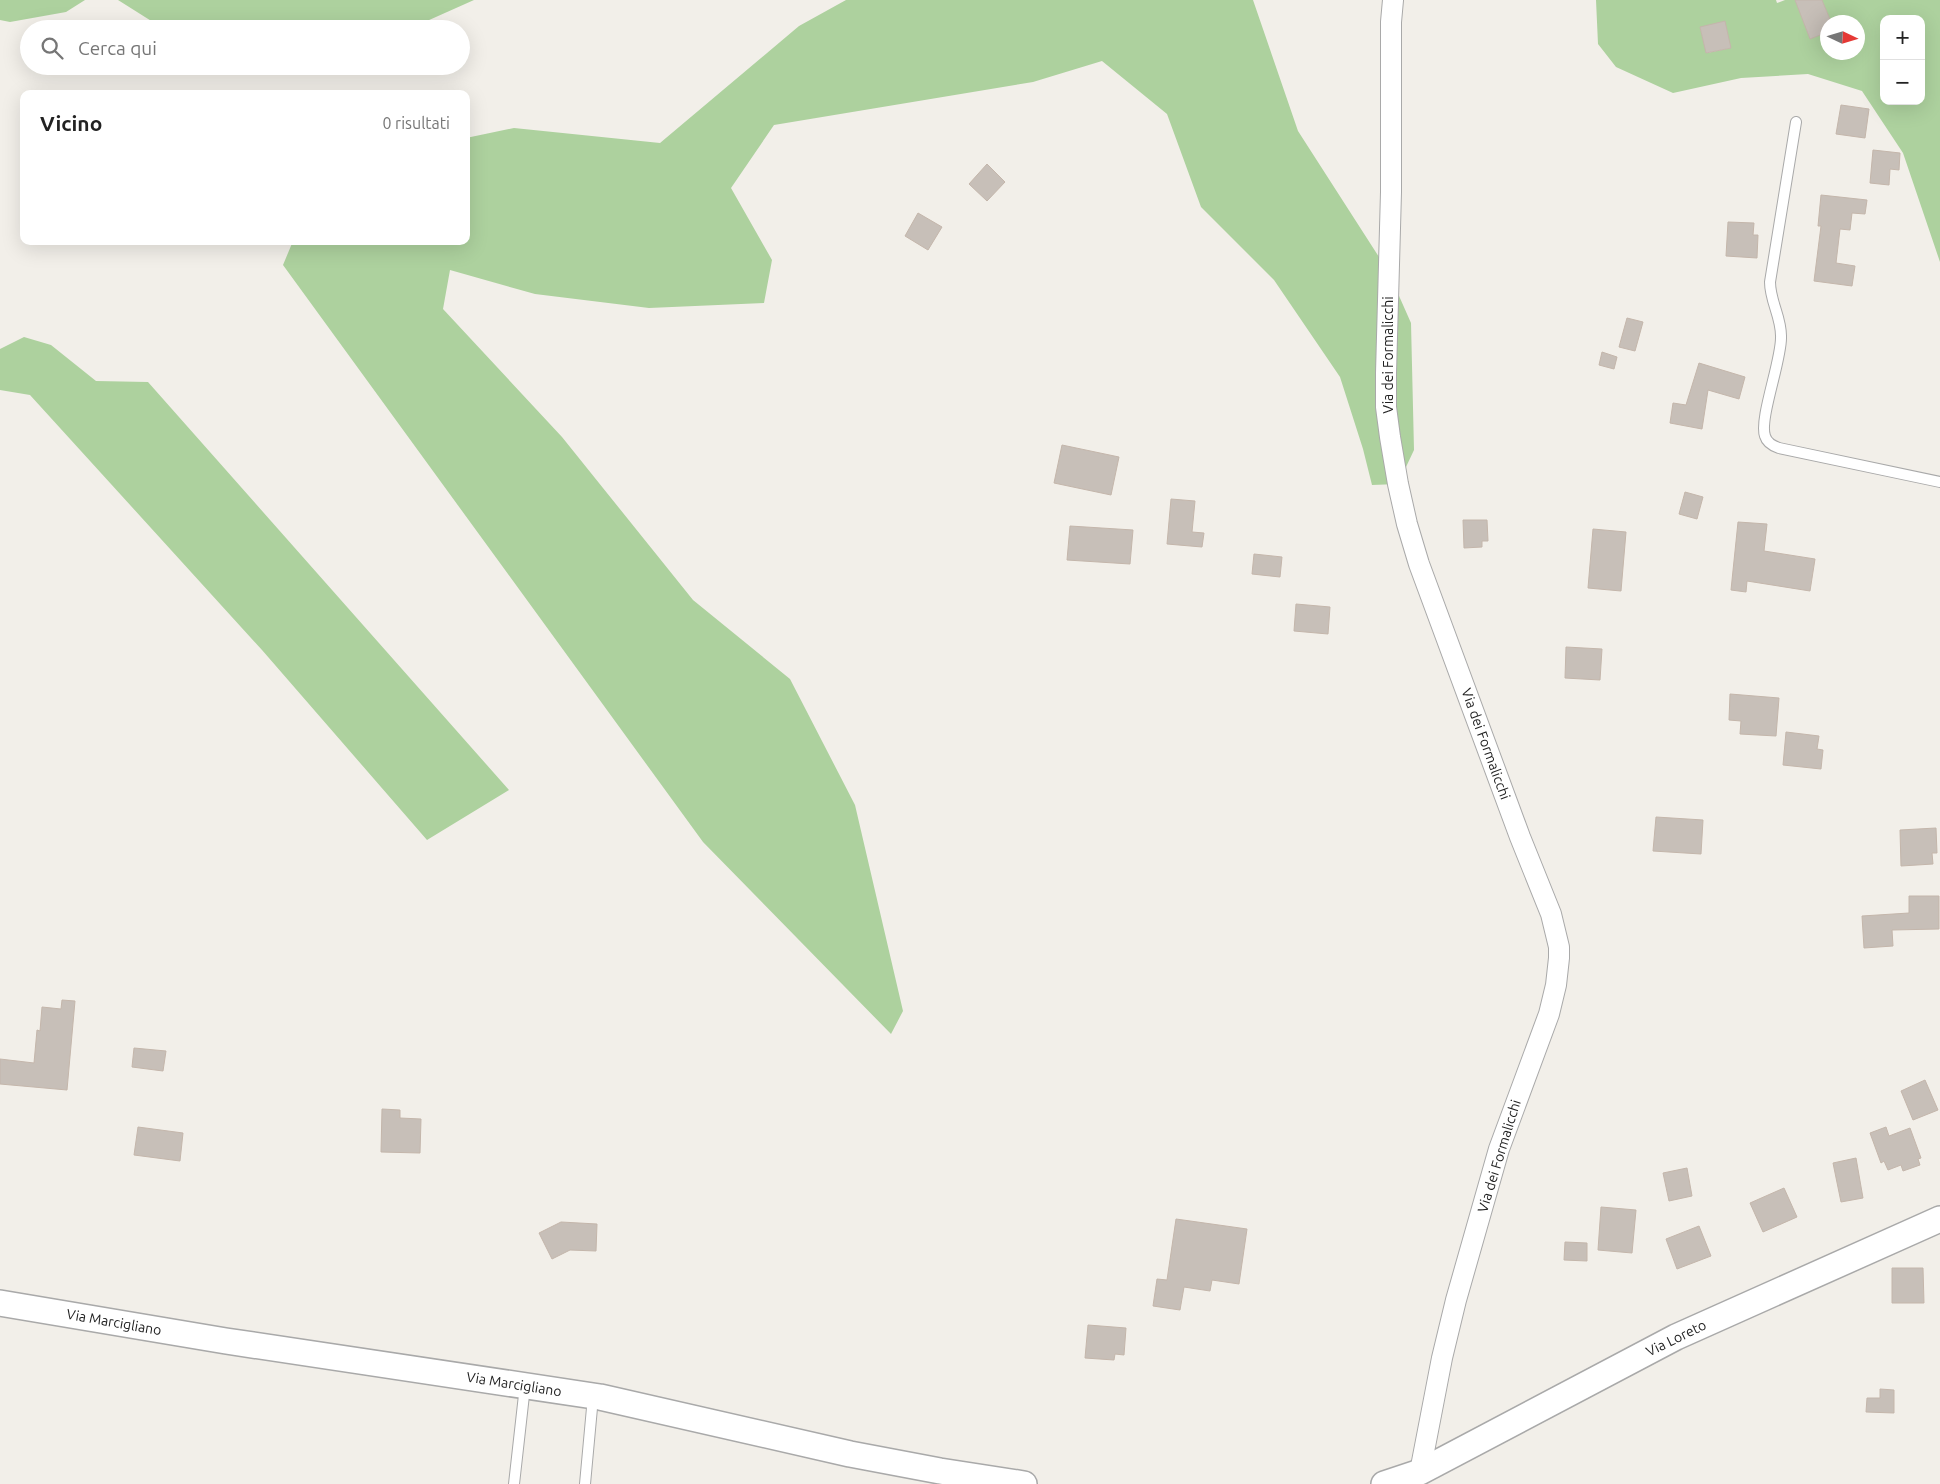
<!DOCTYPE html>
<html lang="it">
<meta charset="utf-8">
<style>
:root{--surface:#fff;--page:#f6f6f6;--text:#222;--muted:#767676;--line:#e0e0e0}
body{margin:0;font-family:Ubuntu,sans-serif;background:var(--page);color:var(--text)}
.controls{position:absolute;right:15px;top:15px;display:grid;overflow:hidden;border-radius:10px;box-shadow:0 5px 20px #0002}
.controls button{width:45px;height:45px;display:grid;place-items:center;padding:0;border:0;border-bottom:1px solid var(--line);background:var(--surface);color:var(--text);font:25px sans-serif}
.compass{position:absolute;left:1820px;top:15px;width:45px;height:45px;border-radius:50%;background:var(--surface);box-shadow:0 5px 20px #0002;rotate:94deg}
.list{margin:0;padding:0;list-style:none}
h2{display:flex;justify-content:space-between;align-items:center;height:65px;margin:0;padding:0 20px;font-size:21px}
h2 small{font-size:16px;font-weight:400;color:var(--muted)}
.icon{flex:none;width:28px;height:28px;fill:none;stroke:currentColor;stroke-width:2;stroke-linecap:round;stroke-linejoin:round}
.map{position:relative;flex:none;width:1940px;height:1484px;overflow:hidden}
.search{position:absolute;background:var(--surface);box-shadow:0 5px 20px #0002;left:20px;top:20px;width:450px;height:55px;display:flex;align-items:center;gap:12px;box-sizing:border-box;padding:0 18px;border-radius:28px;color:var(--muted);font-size:19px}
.panel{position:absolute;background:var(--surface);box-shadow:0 5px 20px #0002;left:20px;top:90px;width:450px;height:155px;border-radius:10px}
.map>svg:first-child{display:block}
.forest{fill:#add19e;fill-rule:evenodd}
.building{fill:#c7bfb8;stroke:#c4b6ab}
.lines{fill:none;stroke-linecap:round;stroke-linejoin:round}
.service-casing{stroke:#a9a9a9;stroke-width:12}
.minor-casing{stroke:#a9a9a9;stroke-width:22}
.tertiary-casing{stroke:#a9a9a9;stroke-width:28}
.service{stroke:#fff;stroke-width:10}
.minor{stroke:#fff;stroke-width:20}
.tertiary{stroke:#fff;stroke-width:25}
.labels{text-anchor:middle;stroke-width:4;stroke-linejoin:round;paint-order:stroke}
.street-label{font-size:14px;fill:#222;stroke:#fff}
</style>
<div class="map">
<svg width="1940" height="1484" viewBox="0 0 1940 1484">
<rect width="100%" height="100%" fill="#f2efe9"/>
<path class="forest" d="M 0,0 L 85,0 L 66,12 L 10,22 L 0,20 Z
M 118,0 L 474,0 L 409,29 L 164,29 Z
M 846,0 L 1253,0 L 1298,131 L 1388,271 L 1411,323 L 1414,450 L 1398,484 L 1372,485 L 1363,449 L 1340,377 L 1274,280 L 1201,207 L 1167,114 L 1102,61 L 1033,82 L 774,125 L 731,188 L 772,260 L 764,303 L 649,308 L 535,294 L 450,270 L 443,309 L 562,437 L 693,600 L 790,679 L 855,805 L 903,1011 L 891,1034 L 703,842 L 283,265 L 293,241 L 466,241 L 466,138 L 514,128 L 660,143 L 799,26 Z
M 1596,0 L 1776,0 L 1777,3 L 1785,0 L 1940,0 L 1940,262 L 1903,153 L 1862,91 L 1808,74 L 1741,78 L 1673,93 L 1616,67 L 1598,44 ZM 1825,8 L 1831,22 L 1858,22 L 1858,52 L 1828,52 ZM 1884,19 L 1921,19 L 1921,101 L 1884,101 ZM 1700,27 L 1730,48 L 1707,53 Z
M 24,337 L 51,345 L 96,381 L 148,382 L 509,790 L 427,840 L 262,650 L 30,395 L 0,390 L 0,349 Z"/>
<path class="building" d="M 1795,0 L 1822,0 L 1831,22 L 1828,22 L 1828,32 L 1810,39 Z
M 1725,21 L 1731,48 L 1706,53 L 1700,27 Z
M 1841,105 L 1869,109 L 1865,138 L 1836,134 Z
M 1873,150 L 1900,153 L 1899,170 L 1890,169 L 1889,185 L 1870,183 Z
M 987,164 L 1005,182 L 987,201 L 969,184 Z
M 1821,195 L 1867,200 L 1865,214 L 1852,213 L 1850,230 L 1840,229 L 1836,263 L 1855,266 L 1852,286 L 1814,281 L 1821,226 L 1818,226 Z
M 918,213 L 942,227 L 928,250 L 905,236 Z
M 1728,222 L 1754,223 L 1753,235 L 1758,235 L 1757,258 L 1726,256 Z
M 1627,318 L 1643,322 L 1635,351 L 1619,347 Z
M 1602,352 L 1617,357 L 1614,369 L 1599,365 Z
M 1699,363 L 1745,377 L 1739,399 L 1708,390 L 1702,429 L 1670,423 L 1673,403 L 1686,405 Z
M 1062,445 L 1119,457 L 1111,495 L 1054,483 Z
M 1685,492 L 1703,497 L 1697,519 L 1679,514 Z
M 1171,499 L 1195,501 L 1192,532 L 1204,533 L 1202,547 L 1167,544 Z
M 1463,520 L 1487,520 L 1488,541 L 1482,541 L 1482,547 L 1464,548 Z
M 1738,522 L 1767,524 L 1764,551 L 1815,559 L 1810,591 L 1747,581 L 1746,592 L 1731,590 Z
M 1070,526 L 1133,530 L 1130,564 L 1067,560 Z
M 1593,529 L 1626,532 L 1621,591 L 1588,588 Z
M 1254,554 L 1282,557 L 1280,577 L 1252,574 Z
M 1296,604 L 1330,607 L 1328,634 L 1294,631 Z
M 1566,647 L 1602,649 L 1600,680 L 1565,678 Z
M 1730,694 L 1779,698 L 1776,736 L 1740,734 L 1741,721 L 1729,720 Z
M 1786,732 L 1819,736 L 1817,749 L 1823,750 L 1821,769 L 1783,765 Z
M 1656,817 L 1703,820 L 1701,854 L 1653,851 Z
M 1936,828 L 1937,853 L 1932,853 L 1933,864 L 1901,866 L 1900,830 Z
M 1909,896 L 1939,896 L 1939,929 L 1892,930 L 1893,946 L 1864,948 L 1862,916 L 1909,913 Z
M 62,1000 L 75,1001 L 67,1090 L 0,1084 L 0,1059 L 34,1063 L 37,1030 L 40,1031 L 42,1007 L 61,1009 Z
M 134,1048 L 166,1051 L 163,1071 L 132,1067 Z
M 1925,1080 L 1938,1110 L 1913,1120 L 1901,1091 Z
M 382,1109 L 400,1110 L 400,1118 L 421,1119 L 420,1153 L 381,1152 Z
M 138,1127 L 183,1133 L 180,1161 L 134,1155 Z
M 1886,1127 L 1889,1136 L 1910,1128 L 1921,1158 L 1918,1159 L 1920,1165 L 1903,1171 L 1901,1165 L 1888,1170 L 1884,1161 L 1881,1163 L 1870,1133 Z
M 1856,1158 L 1863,1198 L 1841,1202 L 1833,1163 Z
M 1687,1168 L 1692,1196 L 1669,1201 L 1663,1173 Z
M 1784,1188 L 1797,1217 L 1763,1232 L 1750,1203 Z
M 1601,1207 L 1636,1210 L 1632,1253 L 1598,1250 Z
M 1176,1219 L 1247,1229 L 1239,1284 L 1212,1280 L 1210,1291 L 1184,1287 L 1180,1310 L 1153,1306 L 1157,1279 L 1167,1280 Z
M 561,1222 L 597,1224 L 596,1251 L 570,1250 L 552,1259 L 539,1233 Z
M 1699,1226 L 1711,1256 L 1677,1269 L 1666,1239 Z
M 1565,1242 L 1587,1243 L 1587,1261 L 1564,1260 Z
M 1892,1268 L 1923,1268 L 1924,1303 L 1892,1303 Z
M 1088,1325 L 1126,1328 L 1124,1355 L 1115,1354 L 1114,1360 L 1085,1358 Z
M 1880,1389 L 1894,1390 L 1894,1413 L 1866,1412 L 1867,1398 L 1880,1398 Z"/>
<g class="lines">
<g class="service-casing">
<path id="service" d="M 1796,122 L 1770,282 C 1770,302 1782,318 1781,338 C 1781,362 1759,419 1765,436 C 1767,443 1773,446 1779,448 L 1940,482
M 514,1484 L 525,1386
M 585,1484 L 593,1397"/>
</g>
<g class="minor-casing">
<path id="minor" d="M 1393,0 L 1391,22 L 1391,192 L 1386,373 L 1386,407 L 1390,437 L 1398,484 L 1407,524 L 1419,564 L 1520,837 L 1551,914 L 1559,947 L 1559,958 L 1556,985 L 1549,1014 L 1499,1149 L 1456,1300 L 1442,1358 L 1420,1472"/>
</g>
<g class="tertiary-casing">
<path id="tertiary" d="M 0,1303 L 226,1341 L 600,1397 L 850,1454 L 940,1471 L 1024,1484
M 1384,1484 L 1420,1472 L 1676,1337 L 1940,1219"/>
</g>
<use href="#service" class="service"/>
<use href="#minor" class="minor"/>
<use href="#tertiary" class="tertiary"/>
</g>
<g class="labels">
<g class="street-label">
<text transform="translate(1388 355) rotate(-90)" y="5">Via dei Formalicchi</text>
<text transform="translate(1486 744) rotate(70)" y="5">Via dei Formalicchi</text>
<text transform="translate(1499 1156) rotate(-73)" y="5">Via dei Formalicchi</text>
<text transform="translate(114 1322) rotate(10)" y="5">Via Marcigliano</text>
<text transform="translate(1676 1338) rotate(-26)" y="5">Via Loreto</text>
<text transform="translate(514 1384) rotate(9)" y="5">Via Marcigliano</text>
</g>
</g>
</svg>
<div class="controls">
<button>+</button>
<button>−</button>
</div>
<svg class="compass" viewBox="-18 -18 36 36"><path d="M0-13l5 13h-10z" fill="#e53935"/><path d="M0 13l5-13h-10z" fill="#767676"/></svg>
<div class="search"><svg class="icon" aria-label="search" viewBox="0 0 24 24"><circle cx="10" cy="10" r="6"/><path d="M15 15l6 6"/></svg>Cerca qui</div>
<section class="panel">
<h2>Vicino<small>0 risultati</small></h2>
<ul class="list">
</ul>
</section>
</div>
